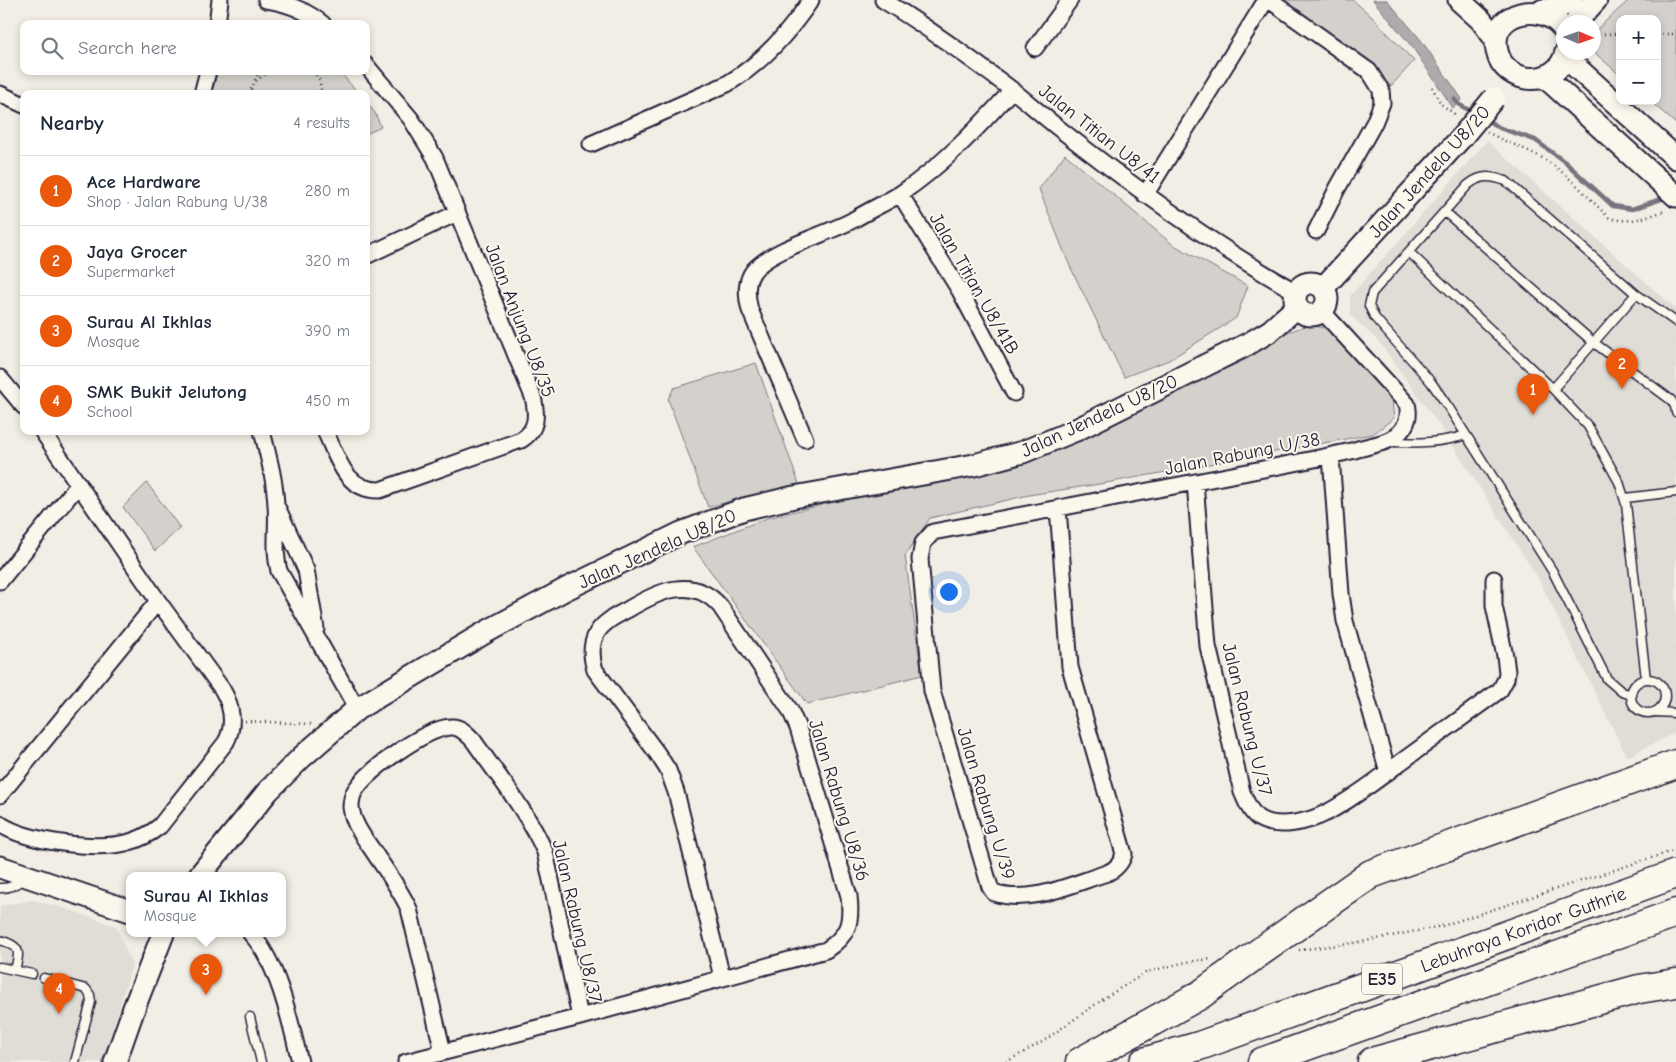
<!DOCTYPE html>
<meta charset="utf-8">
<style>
:root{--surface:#fff;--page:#f6f6f7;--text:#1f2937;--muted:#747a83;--line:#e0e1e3;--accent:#ea580c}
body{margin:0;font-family:"Comic Neue",sans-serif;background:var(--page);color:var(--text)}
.controls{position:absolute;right:15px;top:15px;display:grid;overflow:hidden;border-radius:10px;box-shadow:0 2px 8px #0003}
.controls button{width:45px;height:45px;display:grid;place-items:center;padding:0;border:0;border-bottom:1px solid var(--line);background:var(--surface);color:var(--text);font:25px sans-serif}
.compass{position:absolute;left:1556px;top:15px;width:45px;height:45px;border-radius:50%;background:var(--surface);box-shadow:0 2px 8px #0003;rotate:92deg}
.you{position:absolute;left:948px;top:591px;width:18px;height:18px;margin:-12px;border:4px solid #fff;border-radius:50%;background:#1a73e8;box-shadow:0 0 0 8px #1a73e833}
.badge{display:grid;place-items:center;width:32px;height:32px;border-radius:50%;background:var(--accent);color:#fff;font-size:16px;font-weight:700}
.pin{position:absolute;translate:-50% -41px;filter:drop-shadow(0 1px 2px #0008)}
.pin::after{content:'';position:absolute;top:26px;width:18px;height:15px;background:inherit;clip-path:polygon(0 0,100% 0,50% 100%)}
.popup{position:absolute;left:126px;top:872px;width:160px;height:65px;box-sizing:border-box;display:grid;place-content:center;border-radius:10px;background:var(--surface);filter:drop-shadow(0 1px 4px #0005);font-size:16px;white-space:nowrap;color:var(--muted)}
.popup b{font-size:19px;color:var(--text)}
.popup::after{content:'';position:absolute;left:50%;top:100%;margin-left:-10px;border:10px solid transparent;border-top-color:var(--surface)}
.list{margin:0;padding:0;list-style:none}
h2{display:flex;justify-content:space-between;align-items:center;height:65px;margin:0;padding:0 20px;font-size:21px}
h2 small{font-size:16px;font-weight:400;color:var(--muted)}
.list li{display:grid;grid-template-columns:32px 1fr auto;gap:15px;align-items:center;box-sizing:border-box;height:70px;padding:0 20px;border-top:1px solid var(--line)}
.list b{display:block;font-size:19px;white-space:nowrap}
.list p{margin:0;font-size:16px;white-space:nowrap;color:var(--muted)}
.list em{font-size:16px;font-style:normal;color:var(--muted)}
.icon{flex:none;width:28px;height:28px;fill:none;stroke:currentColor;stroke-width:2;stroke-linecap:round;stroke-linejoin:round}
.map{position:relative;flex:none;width:1676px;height:1062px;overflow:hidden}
.search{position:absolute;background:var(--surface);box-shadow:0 2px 8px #0003;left:20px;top:20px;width:350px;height:55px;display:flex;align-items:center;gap:12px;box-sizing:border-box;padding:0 18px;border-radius:10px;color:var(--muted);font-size:19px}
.panel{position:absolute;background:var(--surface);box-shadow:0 2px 8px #0003;left:20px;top:90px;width:350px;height:345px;border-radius:10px}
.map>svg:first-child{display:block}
.built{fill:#e0dcd6}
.green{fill:#d4d1cc;stroke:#7b7a84}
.water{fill:#aeabad;stroke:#76747f}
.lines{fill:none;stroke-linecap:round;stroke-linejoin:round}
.stream{stroke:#76747f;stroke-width:4.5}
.lane-casing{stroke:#22223b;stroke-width:11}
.street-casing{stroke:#22223b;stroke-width:19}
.secondary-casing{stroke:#22223b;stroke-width:25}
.highway-casing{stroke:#22223b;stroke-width:31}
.path{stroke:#22223b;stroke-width:2.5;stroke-dasharray:1 4;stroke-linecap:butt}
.lane{stroke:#fbf7ec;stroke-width:8}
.street{stroke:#fbf7ec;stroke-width:15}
.secondary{stroke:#fbf7ec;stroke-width:21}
.highway{stroke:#fbf7ec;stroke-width:28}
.secondary-bridge-casing{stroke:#22223b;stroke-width:25;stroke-linecap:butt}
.highway-bridge-casing{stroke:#22223b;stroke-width:31;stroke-linecap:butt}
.secondary-bridge{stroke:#fbf7ec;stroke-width:21}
.highway-bridge{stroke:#fbf7ec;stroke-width:28}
.labels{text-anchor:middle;stroke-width:4;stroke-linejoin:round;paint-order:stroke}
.shield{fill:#fbf7ec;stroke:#636270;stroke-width:1}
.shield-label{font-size:18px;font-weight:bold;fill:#22223b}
.street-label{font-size:19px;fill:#22223b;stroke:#fbf7ec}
</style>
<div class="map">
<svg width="1676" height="1062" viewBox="0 0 1676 1062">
<rect width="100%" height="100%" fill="#f2eee5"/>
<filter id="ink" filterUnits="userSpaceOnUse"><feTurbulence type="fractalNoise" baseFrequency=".02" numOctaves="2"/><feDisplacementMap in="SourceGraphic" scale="10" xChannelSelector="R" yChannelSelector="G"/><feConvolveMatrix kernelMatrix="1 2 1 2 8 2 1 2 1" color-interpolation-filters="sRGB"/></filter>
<g filter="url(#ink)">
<path class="built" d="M 1487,141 L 1676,309 L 1676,732 L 1627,757 L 1538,578 L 1440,426 L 1379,342 L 1350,315 L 1350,296 Z
M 33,900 L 67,909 L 116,926 L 132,965 L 103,1062 L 0,1062 L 0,906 Z"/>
<path class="green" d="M 1279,0 L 1353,0 L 1371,16 L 1414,61 L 1391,86 L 1350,51 Z
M 1629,0 L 1676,0 L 1676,124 L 1650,101 L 1657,101 L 1657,19 L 1620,19 L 1620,75 L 1595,53 L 1597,29 Z
M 217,71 L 339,71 L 359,94 L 211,94 L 215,82 Z
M 366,102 L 375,113 L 381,127 L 366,134 Z
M 1065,154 L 1172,244 L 1248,286 L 1236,318 L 1169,360 L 1124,377 L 1068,262 L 1039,189 Z
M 1308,325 L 1330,329 L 1392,401 L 1394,418 L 1373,434 L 1106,483 L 1029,495 L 930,518 L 905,556 L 922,675 L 807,704 L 693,547 L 767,518 L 880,491 L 998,466 L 1049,453 L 1103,423 L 1247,359 L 1285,333 Z
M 756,363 L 799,484 L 708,507 L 668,399 L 674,388 Z
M 147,483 L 180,528 L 155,551 L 123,507 Z"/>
<path class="water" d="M 1373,0 L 1387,0 L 1421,40 L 1462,99 L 1453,108 L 1413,48 Z"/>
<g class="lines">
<path class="stream" d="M 1454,99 L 1458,104 L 1474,113
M 1485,119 L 1500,128 L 1535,140 L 1565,162 L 1613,206 L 1632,209 L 1667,197"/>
<g class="lane-casing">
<path id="lane" d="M 1444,211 L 1593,342 L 1671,400 L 1675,406 L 1676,412
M 1409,252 L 1553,389 L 1588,426 L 1619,482 L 1626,504 L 1646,679
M 1553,389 L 1636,294
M 1391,442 C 1418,443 1441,443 1466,435
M 1625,498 L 1676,492
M1631 696a17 17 0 1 1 34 0a17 17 0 1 1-34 0Z
M 1632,695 L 1622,692 L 1607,679 L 1553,572 L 1449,408 L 1431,382 L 1375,318 L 1369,306 L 1372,293 L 1468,185 C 1481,174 1492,176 1506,181 L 1636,294 L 1676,322
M 1655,712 L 1676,713
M 0,888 C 10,889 18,883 25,878
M 0,940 C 21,946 20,951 15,970
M 0,967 L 32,974
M 44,978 L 86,989 L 90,995 L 91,1002 L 75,1062
M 250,1017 L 261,1062"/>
</g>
<g class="street-casing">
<path id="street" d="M 266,0 C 287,3 306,10 323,24
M 883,0 C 927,27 970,58 1011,89 C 1028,102 1044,117 1061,130 C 1136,189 1213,245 1296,292
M 1269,0 L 1369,71 L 1381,90 L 1382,103 L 1374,123 L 1337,189 L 1316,231
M 217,24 L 220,0
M 1035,48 L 1070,0
M 0,94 L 24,105
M 202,94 L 208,71
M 591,144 L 727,84 C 762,63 788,34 811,0
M 900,194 L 960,291 L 1014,393
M 1145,195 L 1266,0
M 366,256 L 457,213
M 0,378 L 24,407
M 262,431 C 268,455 275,480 276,505 C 278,527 273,548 279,571 L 357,709
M 325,431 C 338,458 345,491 380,490 L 521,440 C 538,430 537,414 533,397 L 435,158 L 411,119 L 366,65
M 805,439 L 750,310 C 746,295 745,278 757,267 C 779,247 825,235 853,220 C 868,211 885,203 900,194 C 942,166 978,128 1012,90
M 1331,456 L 1341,594 L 1345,621 L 1388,772
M 1195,482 L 1208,646 L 1242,792 C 1246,801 1250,812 1258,818 C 1277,830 1309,822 1328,812 C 1354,798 1377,780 1401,762 C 1434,738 1467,714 1500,690 L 1506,679 L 1507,672 L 1505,656 L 1494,606 L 1494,579
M 1058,508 L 1070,667 L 1124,854 C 1121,864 1116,869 1107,873 C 1072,884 1030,905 994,893 L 990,887 L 932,691 L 920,559 L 923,543 L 933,532 C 1033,513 1132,494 1232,475 C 1273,467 1314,460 1355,450 C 1364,447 1375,445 1384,442 C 1401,436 1412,422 1407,404 L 1322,311
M 278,509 L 306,570 L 316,629
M 0,581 L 79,484
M 0,795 L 158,601
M 0,824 C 27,842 94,850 126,843 C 139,840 150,834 160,826 L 226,742 C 235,725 232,706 222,689 L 158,601 L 42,431
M 251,934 C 278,962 291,1024 300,1062
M 443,1052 L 409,909 C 400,890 389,874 377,857 C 367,841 353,826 351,807 C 351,801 353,793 356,789 C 370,769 426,728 451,727 C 460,726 467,734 473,740 C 498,776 527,811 545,852 L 580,1017
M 406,1062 L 580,1017 L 826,950 C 849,935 852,922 849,896 L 798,728 L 790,710 L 720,606 C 692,574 657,592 627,610 C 616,616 603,622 597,633 C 590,645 591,657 595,670 L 657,753 L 668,770 L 676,792 L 722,977"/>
</g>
<g class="secondary-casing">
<path id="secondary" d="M 1459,0 L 1481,20 L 1496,40
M 1543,10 C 1555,10 1563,7 1572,0
M 1576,22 L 1596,0
M 1564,30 C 1546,0 1488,10 1497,51 C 1504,86 1558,89 1566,52
M 1565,57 L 1676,158
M 1545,77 L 1676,196
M1295 299a16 16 0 1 1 32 0a16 16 0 1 1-32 0Z
M 1323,288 L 1461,138
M 0,867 L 130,911
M 199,876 L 268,791 L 302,757 L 357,709 L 486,632 L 566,589 L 681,533 L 744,509 L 794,497 L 974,465 L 1023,452 L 1076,430 L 1248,344 L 1270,331 L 1297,307
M 115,1062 L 134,1008 L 163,934"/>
</g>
<g class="highway-casing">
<path id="highway" d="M 1305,920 L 1371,874 L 1676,764
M 1080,1062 L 1200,995 L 1222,979
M 1144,1062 L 1199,1046 L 1676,874
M 1262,1062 L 1676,913
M 1372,1062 L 1639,989 L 1676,983"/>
</g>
<path class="path" d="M 1594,34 L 1620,34
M 1657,34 L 1676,34
M 313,71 L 319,79 L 322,94
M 256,81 L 269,71
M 1432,87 L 1441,104 L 1456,115
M 249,94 L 259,71
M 1487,132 C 1506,143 1526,148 1544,159 C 1568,174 1588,197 1608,217 C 1626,225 1649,217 1666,210
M 245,721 L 312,724
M 1299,950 L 1361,942 L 1442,926 L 1676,850
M 1006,1062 L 1042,1042 L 1109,995 L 1147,972 L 1186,962 L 1212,959"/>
<use href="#lane" class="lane"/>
<use href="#street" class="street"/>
<use href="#secondary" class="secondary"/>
<use href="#highway" class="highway"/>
<g class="secondary-bridge-casing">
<path id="secondary-bridge" d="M 1461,138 L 1494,98"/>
</g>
<g class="highway-bridge-casing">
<path id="highway-bridge" d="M 1222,979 L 1305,920"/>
</g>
<use href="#secondary-bridge" class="secondary-bridge"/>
<use href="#highway-bridge" class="highway-bridge"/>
</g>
</g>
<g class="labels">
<rect class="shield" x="1362" y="963.5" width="40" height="31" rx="4"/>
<g class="shield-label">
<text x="1382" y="985">E35</text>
</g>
<g class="street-label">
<text transform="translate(1100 133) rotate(38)" y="7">Jalan Titian U8/41</text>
<text transform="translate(1429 171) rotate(-48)" y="7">Jalan Jendela U8/20</text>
<text transform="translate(975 283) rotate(60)" y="7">Jalan Titian U8/41B</text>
<text transform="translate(521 320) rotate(69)" y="7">Jalan Anjung U8/35</text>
<text transform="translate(1099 415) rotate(-25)" y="7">Jalan Jendela U8/20</text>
<text transform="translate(1242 453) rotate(-11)" y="7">Jalan Rabung U/38</text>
<text transform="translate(657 548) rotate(-24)" y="7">Jalan Jendela U8/20</text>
<text transform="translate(1248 719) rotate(76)" y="7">Jalan Rabung U/37</text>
<text transform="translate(840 800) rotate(73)" y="7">Jalan Rabung U8/36</text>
<text transform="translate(987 803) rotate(73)" y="7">Jalan Rabung U/39</text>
<text transform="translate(578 921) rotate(77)" y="7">Jalan Rabung U8/37</text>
<text transform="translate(1523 929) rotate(-20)" y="7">Lebuhraya Koridor Guthrie</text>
</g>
</g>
</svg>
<div class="controls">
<button>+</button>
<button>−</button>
</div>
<svg class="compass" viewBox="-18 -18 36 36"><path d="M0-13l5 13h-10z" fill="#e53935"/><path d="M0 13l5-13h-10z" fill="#747a83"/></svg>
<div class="you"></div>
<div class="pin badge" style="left:1533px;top:415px">1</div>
<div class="pin badge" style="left:1622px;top:389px">2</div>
<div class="pin badge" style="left:206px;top:995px">3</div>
<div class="popup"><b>Surau Al Ikhlas</b>Mosque</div>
<div class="pin badge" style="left:59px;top:1014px">4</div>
<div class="search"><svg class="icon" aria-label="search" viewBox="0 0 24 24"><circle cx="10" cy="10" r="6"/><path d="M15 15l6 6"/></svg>Search here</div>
<section class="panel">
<h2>Nearby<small>4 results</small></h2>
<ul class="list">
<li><span class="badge">1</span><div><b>Ace Hardware</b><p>Shop · Jalan Rabung U/38</p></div><em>280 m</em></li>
<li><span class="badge">2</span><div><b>Jaya Grocer</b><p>Supermarket</p></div><em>320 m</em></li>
<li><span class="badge">3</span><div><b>Surau Al Ikhlas</b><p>Mosque</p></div><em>390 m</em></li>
<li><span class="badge">4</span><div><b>SMK Bukit Jelutong</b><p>School</p></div><em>450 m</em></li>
</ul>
</section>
</div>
